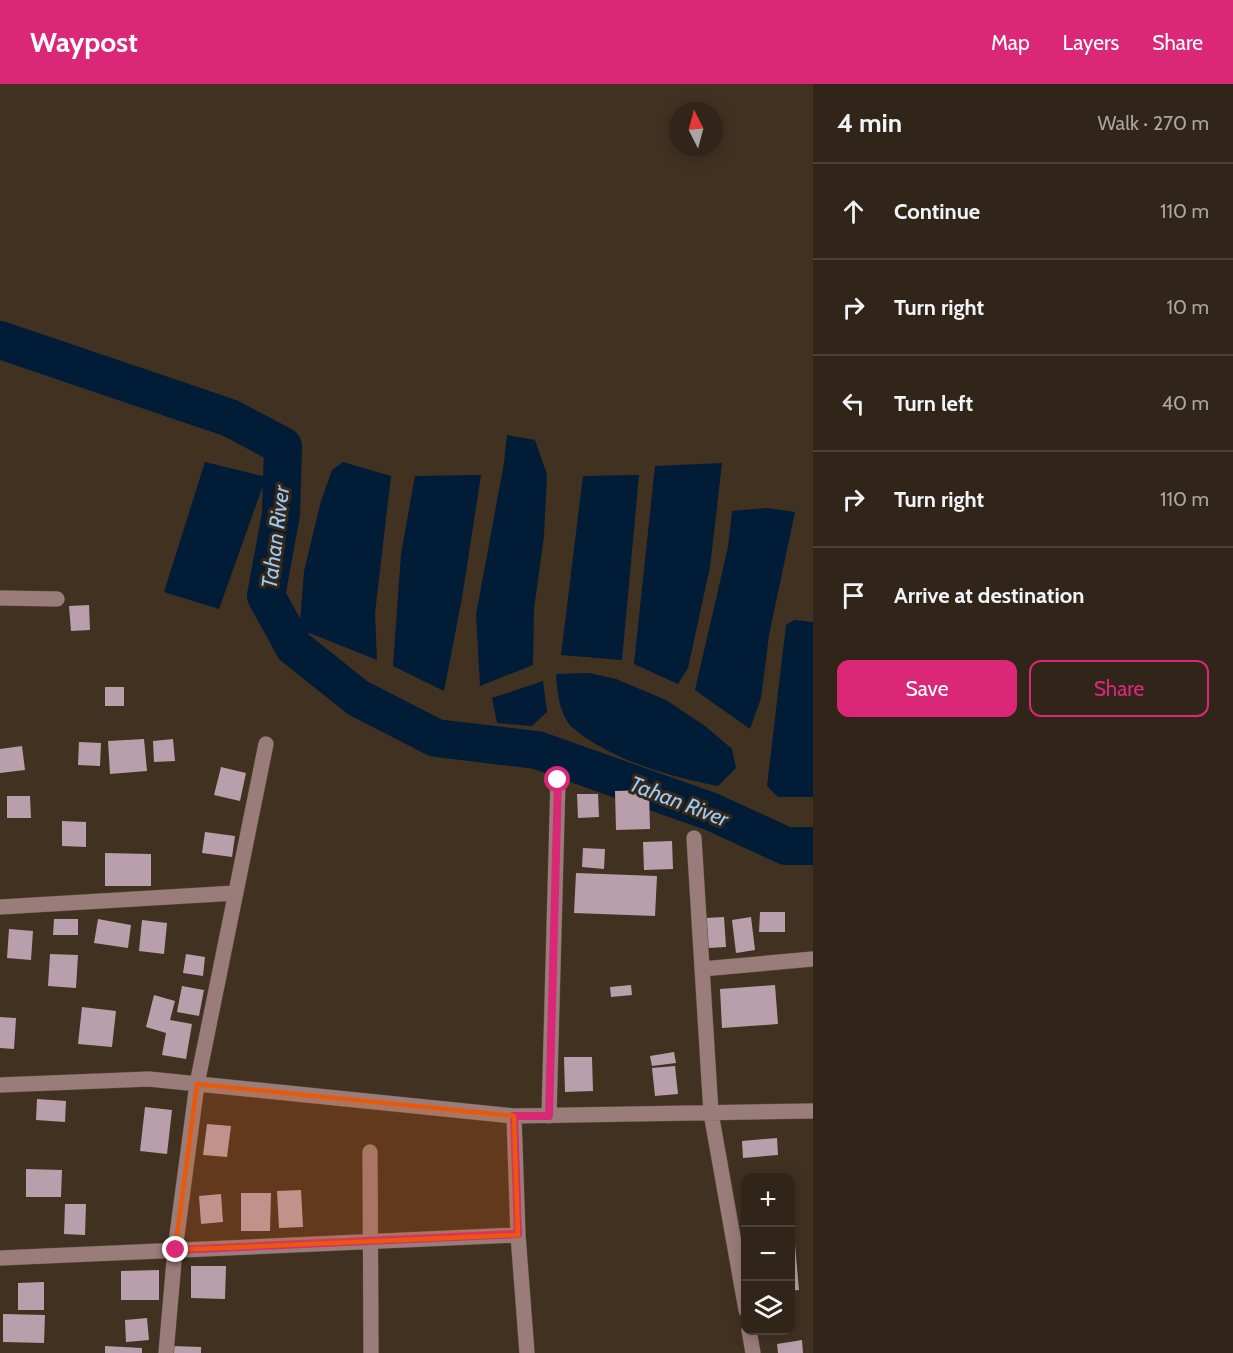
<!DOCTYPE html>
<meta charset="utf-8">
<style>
:root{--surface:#312519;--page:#392d22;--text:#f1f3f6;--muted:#a8a5a2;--line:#4c4238;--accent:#db2777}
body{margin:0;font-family:Cabin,sans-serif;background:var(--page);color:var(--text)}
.controls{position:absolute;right:18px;bottom:18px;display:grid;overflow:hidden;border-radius:12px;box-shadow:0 3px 15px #0003}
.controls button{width:54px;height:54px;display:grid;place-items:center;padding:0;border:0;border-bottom:2px solid var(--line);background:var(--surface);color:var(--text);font:30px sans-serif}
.compass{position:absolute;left:669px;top:18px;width:54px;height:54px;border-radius:50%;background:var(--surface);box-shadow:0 3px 15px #0003;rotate:354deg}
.stop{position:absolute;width:18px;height:18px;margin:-14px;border:4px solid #db2777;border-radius:50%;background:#fff}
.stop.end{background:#db2777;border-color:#fff;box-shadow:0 2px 6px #0008}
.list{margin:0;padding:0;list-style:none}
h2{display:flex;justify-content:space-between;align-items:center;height:78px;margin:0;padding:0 24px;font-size:26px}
h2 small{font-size:20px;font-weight:400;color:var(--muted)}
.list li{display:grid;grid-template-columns:39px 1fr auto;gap:18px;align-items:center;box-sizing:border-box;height:96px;padding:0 24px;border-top:2px solid var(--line)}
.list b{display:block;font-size:22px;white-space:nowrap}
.list em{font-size:20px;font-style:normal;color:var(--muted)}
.actions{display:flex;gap:12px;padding:18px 24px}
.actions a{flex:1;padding:14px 0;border:2px solid var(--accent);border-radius:12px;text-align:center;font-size:21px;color:var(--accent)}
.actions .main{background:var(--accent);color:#fff}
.icon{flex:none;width:33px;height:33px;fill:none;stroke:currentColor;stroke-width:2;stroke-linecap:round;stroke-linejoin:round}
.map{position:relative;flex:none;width:813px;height:1269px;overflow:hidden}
header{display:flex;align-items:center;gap:36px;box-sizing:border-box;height:84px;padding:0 30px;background:var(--accent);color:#fff}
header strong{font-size:28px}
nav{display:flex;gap:33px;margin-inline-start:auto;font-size:21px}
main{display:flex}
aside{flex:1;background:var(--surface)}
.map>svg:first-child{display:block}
.water{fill:#001c37}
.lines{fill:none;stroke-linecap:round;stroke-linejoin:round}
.river{stroke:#001c37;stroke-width:38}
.building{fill:#b99fac}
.minor-casing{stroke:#5d4e3f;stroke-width:16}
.minor{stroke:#9a7d7a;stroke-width:15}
.route{stroke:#db2777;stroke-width:8}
.marked{fill:#e8590c;fill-opacity:0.2;stroke:#e8590c;stroke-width:4.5;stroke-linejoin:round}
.labels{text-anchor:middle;stroke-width:6;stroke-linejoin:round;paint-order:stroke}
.water-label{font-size:22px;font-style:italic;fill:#97cbfd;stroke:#372717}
</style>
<header>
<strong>Waypost</strong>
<nav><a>Map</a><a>Layers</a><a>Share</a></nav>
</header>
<main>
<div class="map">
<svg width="813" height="1269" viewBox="0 0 813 1269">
<rect width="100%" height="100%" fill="#413121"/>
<path class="water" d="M 507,351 L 535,356 L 547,390 L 544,452 L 534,525 L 533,581 L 480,602 L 476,531 L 504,379 Z
M 205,378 L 266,393 L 219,525 L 164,508 Z
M 343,378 L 391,392 L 375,529 L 377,576 L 307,548 L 300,538 L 304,487 L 321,417 L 332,386 Z
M 722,379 L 710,483 L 688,584 L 678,600 L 634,580 L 655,382 Z
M 481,391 L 462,514 L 444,607 L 393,582 L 401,470 L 415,392 Z
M 639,391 L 622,576 L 561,571 L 583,392 Z
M 767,424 L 795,428 L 769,551 L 761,614 L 750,645 L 695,606 L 728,463 L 732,427 Z
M 794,536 L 813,538 L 813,713 L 778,713 L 767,702 L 786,541 Z
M 589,589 L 616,595 L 666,616 L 705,642 L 732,665 L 736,684 L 718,702 C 672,693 618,678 579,649 C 576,646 571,643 569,640 C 559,626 557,607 556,590 Z
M 543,597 L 547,628 L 532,642 L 497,639 L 492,614 Z"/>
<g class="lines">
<path class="river" d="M 0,256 L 230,334 L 283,362 L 281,430 L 266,512 L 294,563 L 358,614 L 436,654 L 537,666 L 712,728 L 786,762 L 813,762"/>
</g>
<path class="building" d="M 89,521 L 90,546 L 71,547 L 69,522 Z
M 105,603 L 124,603 L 124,622 L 105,622 Z
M 144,655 L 147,687 L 110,690 L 108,657 Z
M 173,655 L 175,677 L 154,678 L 153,657 Z
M 79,658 L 101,659 L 100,682 L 78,681 Z
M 22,662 L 25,686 L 0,689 L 0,665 Z
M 221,683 L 246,689 L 240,717 L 214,711 Z
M 649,706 L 650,745 L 616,746 L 615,707 Z
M 577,710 L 598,710 L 599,733 L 578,734 Z
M 7,712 L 30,712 L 31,734 L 7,734 Z
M 62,737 L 86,738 L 86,763 L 62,762 Z
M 205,748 L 235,752 L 232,773 L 202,769 Z
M 672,757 L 673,785 L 644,786 L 643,758 Z
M 583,764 L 605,765 L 604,785 L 582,783 Z
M 105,769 L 151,770 L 151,802 L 105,802 Z
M 576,789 L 657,792 L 655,832 L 574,829 Z
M 760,828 L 785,828 L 785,848 L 759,848 Z
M 724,833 L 726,863 L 707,864 L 705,834 Z
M 751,833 L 755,866 L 736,869 L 732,836 Z
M 54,835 L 78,835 L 78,851 L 53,851 Z
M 98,835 L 131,841 L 128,864 L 94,859 Z
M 142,836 L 167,839 L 164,870 L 139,867 Z
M 9,845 L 33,847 L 31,876 L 7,874 Z
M 50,870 L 78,871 L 76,904 L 48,902 Z
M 186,870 L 205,873 L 203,892 L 183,889 Z
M 631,901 L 632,911 L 611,913 L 610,903 Z
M 775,901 L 778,940 L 722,944 L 720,905 Z
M 182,902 L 204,906 L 199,932 L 177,928 Z
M 154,911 L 175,917 L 170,936 L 192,940 L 186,975 L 162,971 L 166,949 L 146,943 Z
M 82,923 L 116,927 L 112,963 L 78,960 Z
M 0,933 L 16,934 L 14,965 L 0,964 Z
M 674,968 L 676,979 L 652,982 L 650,972 Z
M 564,973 L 592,973 L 593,1007 L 565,1008 Z
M 675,982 L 678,1010 L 655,1012 L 652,984 Z
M 37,1015 L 66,1017 L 65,1038 L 36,1036 Z
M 145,1023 L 172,1026 L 167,1070 L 140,1067 Z
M 207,1040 L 231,1042 L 227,1073 L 203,1071 Z
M 777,1054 L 778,1071 L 743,1074 L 742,1057 Z
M 26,1085 L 62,1086 L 61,1113 L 26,1113 Z
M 301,1106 L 303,1143 L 279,1144 L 277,1107 Z
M 241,1109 L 271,1109 L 270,1147 L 241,1147 Z
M 221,1110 L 223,1138 L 201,1140 L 199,1112 Z
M 65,1120 L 86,1120 L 85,1151 L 64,1150 Z
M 790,1126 L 792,1126 L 799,1206 L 790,1207 Z
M 191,1182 L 226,1182 L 225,1215 L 191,1214 Z
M 159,1186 L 159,1216 L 121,1216 L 121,1187 Z
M 44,1198 L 44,1226 L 18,1226 L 18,1199 Z
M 3,1230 L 45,1231 L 44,1259 L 3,1258 Z
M 147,1234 L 149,1256 L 126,1258 L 125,1236 Z
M 802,1256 L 803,1269 L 778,1269 L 777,1260 Z
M 105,1262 L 142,1264 L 142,1269 L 105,1269 Z
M 173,1262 L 201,1263 L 201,1269 L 173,1269 Z"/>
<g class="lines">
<g class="minor-casing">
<path id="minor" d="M 0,514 L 57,515
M 694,754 L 711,1029 L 746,1226
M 0,823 L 236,809
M 702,885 L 813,875
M 0,1001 L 149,995 L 514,1032 L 813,1027
M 514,1032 L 518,1151 L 527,1269
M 549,1032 L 558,696
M 370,1068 L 371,1269
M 0,1174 L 518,1151
M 749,1246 L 753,1269
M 166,1269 L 175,1166 L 197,1000 L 266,660"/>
</g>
<use href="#minor" class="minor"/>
</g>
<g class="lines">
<path class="route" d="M 176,1166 L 518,1150 L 514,1032 L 549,1032 L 558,696"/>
</g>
<path class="marked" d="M 197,1000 L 514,1032 L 518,1151 L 175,1166 Z"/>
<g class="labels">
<g class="water-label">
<text transform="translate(275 453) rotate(-83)" y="8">Tahan River</text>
<text transform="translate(679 717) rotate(21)" y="8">Tahan River</text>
</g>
</g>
</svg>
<div class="controls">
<button>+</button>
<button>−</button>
<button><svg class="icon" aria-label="layers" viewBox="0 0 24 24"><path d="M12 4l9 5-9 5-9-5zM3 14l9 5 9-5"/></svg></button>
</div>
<svg class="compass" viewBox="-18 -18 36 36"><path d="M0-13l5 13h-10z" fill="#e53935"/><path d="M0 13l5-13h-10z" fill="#a8a5a2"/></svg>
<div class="stop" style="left:558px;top:696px"></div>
<div class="stop end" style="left:176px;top:1166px"></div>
</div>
<aside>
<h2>4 min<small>Walk · 270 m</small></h2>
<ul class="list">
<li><svg class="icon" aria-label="ahead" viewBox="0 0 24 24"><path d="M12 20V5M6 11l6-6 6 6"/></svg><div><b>Continue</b></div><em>110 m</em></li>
<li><svg class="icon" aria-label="right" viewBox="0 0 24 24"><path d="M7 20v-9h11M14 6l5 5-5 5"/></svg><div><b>Turn right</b></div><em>10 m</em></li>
<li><svg class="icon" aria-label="left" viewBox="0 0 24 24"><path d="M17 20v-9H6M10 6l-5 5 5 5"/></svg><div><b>Turn left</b></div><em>40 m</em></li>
<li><svg class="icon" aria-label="right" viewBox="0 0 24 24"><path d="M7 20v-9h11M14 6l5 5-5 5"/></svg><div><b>Turn right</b></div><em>110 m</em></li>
<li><svg class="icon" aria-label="arrive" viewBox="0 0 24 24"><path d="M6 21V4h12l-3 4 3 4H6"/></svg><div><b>Arrive at destination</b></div></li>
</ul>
<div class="actions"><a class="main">Save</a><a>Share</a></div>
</aside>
</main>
